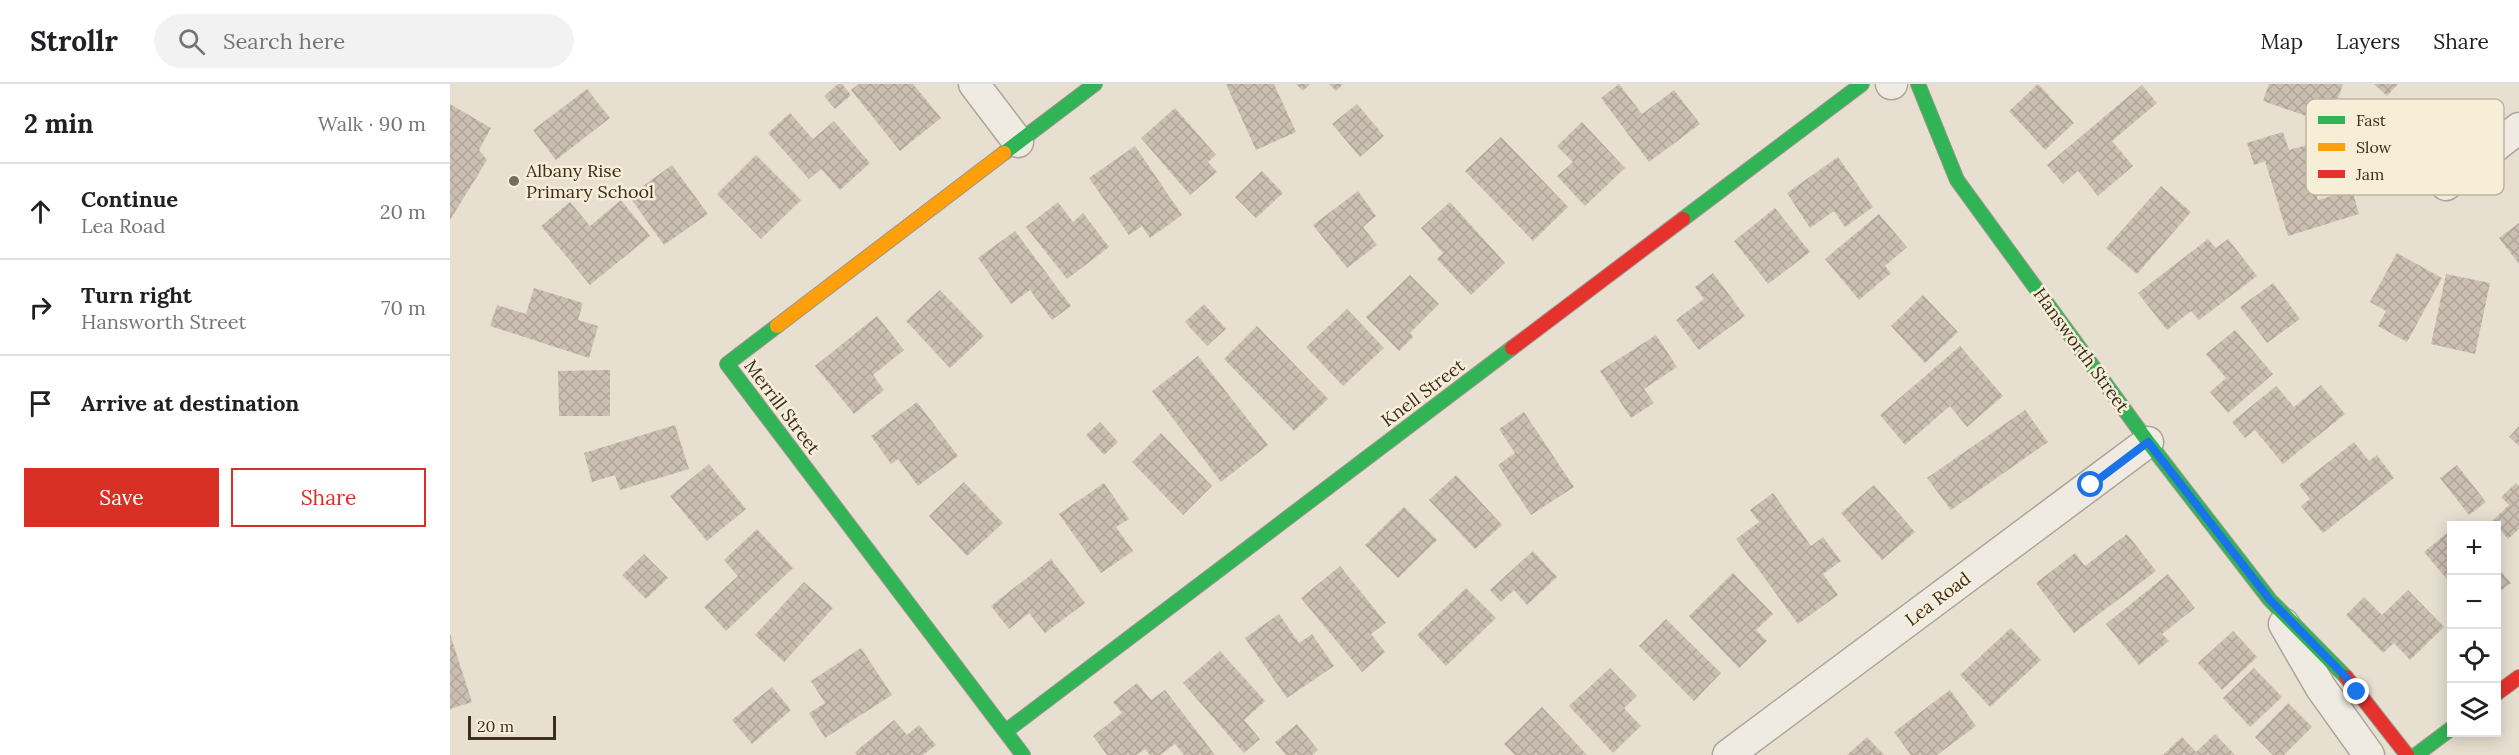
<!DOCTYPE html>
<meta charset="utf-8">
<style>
:root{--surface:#fff;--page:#f2f2f2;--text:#202124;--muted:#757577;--line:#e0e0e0;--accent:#d93025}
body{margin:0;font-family:Lora,serif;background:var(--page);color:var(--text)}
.controls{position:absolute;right:18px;bottom:18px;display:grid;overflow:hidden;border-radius:0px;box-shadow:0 3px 15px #0003}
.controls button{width:54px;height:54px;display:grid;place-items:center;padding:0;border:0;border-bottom:2px solid var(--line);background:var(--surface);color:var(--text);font:30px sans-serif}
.scale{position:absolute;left:18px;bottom:15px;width:88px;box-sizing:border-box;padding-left:6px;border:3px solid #3d2e20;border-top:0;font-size:16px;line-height:21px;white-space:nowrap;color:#3d2e20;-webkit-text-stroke:4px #f7eed8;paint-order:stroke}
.stop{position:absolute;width:18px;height:18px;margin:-14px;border:4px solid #1a73e8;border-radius:50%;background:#fff}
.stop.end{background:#1a73e8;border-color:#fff;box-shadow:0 2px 6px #0008}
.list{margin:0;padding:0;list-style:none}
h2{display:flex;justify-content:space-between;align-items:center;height:78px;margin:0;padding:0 24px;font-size:26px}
h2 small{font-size:20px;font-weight:400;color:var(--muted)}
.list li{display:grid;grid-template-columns:39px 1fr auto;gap:18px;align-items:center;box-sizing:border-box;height:96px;padding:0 24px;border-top:2px solid var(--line)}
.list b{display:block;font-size:22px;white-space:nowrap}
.list p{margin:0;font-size:20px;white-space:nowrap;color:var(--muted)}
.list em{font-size:20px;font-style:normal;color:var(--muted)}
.actions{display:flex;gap:12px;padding:18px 24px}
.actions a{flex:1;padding:14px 0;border:2px solid var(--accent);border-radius:0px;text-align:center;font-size:21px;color:var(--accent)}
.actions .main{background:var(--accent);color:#fff}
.icon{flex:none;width:33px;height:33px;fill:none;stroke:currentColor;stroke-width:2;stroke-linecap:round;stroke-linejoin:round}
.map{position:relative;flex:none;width:2069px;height:671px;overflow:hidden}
header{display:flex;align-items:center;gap:36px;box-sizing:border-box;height:84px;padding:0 30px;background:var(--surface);border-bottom:2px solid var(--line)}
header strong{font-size:28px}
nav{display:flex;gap:33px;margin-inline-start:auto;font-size:21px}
.search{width:420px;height:54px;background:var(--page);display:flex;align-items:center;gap:15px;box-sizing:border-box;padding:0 21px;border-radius:33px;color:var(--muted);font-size:22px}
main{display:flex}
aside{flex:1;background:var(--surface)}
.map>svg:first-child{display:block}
.building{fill:url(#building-cross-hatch)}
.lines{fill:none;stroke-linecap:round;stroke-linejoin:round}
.street-casing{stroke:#ada599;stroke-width:33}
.fast-casing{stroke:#9c958a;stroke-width:16}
.slow-casing{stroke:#9c958a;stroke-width:16}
.jam-casing{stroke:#9c958a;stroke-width:16}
.street{stroke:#efebe3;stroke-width:30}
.fast{stroke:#30b455;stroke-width:14}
.slow{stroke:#ff9f0a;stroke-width:14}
.jam{stroke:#e5322d;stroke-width:14}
.route{stroke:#1a73e8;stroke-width:8}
.poi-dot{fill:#786c5e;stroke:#f7eed8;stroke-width:2}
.labels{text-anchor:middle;stroke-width:5;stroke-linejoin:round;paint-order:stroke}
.poi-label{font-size:18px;fill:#3d2e20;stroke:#f7eed8;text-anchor:start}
.street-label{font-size:18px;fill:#3d2e20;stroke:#f7eed8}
.key{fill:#f7eed8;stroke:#bfb4a1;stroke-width:1.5}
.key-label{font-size:16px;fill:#3d2e20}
</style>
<header>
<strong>Strollr</strong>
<div class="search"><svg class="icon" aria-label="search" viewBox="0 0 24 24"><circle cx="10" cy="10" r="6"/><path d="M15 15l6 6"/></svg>Search here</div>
<nav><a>Map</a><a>Layers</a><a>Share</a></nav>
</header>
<main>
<aside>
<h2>2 min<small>Walk · 90 m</small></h2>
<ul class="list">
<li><svg class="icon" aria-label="ahead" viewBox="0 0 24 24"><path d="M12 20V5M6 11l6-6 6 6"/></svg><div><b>Continue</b><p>Lea Road</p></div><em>20 m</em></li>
<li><svg class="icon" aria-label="right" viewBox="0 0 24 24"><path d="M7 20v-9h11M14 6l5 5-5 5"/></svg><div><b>Turn right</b><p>Hansworth Street</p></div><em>70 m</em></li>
<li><svg class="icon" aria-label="arrive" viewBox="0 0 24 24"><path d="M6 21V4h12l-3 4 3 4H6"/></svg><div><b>Arrive at destination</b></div></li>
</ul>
<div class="actions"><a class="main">Save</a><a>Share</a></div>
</aside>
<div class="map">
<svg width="2069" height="671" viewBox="0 0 2069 671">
<defs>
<pattern id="building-cross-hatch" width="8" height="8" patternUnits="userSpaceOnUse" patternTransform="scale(1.5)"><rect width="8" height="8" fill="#cbbfb2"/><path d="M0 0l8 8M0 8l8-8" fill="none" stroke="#afa499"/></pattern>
</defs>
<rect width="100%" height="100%" fill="#e7e0d1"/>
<path class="building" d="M 388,0 L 392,0 L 401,11 L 385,25 L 374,12 Z
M 409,0 L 463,0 L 491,34 L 450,67 L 401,6 Z
M 776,0 L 824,0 L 846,48 L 806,66 Z
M 846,0 L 860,0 L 853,7 Z
M 879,0 L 893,0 L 886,7 Z
M 1169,0 L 1192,30 L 1224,6 L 1250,40 L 1199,78 L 1151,14 Z
M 1588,0 L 1624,39 L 1595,66 L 1559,27 Z
M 1819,0 L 1893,0 L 1879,40 L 1813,17 Z
M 1924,0 L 1948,0 L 1937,12 Z
M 1692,1 L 1707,19 L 1662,57 L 1683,82 L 1648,112 L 1628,87 L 1613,100 L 1597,81 Z
M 137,5 L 160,34 L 106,76 L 83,46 Z
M 0,20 L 41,44 L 29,66 L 37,76 L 0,136 Z
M 907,20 L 934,52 L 910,73 L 882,40 Z
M 725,24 L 766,71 L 758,78 L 767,88 L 740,111 L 691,54 Z
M 340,29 L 363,55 L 384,37 L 420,79 L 390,106 L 371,85 L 359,95 L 318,49 Z
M 1132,38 L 1175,84 L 1135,122 L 1107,92 L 1123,78 L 1107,62 Z
M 1833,48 L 1839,66 L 1864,59 L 1873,87 L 1860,91 L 1868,116 L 1902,106 L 1909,130 L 1838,152 L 1815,77 L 1804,81 L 1797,59 Z
M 1051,53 L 1118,123 L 1083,157 L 1015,87 Z
M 685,62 L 732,131 L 700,154 L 692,142 L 679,151 L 639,94 Z
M 306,71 L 351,116 L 311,155 L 267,110 Z
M 1388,73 L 1423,123 L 1395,143 L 1384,127 L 1360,144 L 1337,109 Z
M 222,81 L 258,130 L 214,161 L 179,112 Z
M 812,87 L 833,109 L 806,134 L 785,113 Z
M 1711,102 L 1741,128 L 1687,190 L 1656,164 Z
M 908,107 L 926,132 L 913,143 L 927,161 L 897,184 L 863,141 Z
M 171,116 L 200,152 L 140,201 L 91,142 L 120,118 L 140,142 Z
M 608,118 L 623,138 L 633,129 L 659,163 L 617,195 L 576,143 Z
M 1000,118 L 1055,179 L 1021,211 L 987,175 L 993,169 L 971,144 Z
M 1325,124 L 1360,168 L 1318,200 L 1284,157 Z
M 1429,130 L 1457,163 L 1435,182 L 1441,189 L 1409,216 L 1375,175 Z
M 2069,139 L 2069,180 L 2049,154 Z
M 565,147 L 621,222 L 602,236 L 580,206 L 561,220 L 528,174 Z
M 1758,155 L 1766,164 L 1778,155 L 1807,192 L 1749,236 L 1741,227 L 1717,246 L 1688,209 Z
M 1947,169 L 1992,194 L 1957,258 L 1928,242 L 1936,227 L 1920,218 Z
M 1263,189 L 1295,232 L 1249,266 L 1226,236 L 1254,215 L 1245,203 Z
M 1996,190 L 2040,199 L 2025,270 L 1981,260 Z
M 960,191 L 989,220 L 960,249 L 963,253 L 949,267 L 916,233 Z
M 1823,199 L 1850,235 L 1817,259 L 1790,223 Z
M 84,204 L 133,219 L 128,236 L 148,242 L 139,274 L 40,242 L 47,221 L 76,230 Z
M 490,206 L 534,252 L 500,284 L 456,237 Z
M 1473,211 L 1508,248 L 1475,279 L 1441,242 Z
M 754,220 L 776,245 L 757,262 L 735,238 Z
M 897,225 L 934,264 L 893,302 L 856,263 Z
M 427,232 L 454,266 L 423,291 L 434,306 L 404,330 L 365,282 Z
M 807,242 L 878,315 L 844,347 L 774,275 Z
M 1785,246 L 1823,290 L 1778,329 L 1760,308 L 1776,294 L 1756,270 Z
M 1206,251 L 1227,283 L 1194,305 L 1204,319 L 1181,334 L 1150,287 Z
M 1510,262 L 1553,312 L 1517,343 L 1500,322 L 1455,361 L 1430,331 Z
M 748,272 L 818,361 L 771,398 L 702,307 Z
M 160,286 L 160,332 L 109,332 L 108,287 Z
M 1871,301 L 1895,330 L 1833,380 L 1805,346 L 1795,354 L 1782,338 L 1826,302 L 1844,323 Z
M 467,318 L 508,372 L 468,402 L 448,375 L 441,380 L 421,352 Z
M 1575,326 L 1598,358 L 1501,426 L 1477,394 Z
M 1074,328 L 1124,403 L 1081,431 L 1048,381 L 1065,369 L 1049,345 Z
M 650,338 L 668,358 L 654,371 L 636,351 Z
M 225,341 L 239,385 L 170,406 L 165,391 L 142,398 L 134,369 Z
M 2069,342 L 2069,362 L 2059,353 Z
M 711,349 L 762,402 L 733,431 L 682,378 Z
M 1904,358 L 1919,377 L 1927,371 L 1944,394 L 1873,449 L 1851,422 L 1860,415 L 1849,401 Z
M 259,380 L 296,425 L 257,457 L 220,412 Z
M 2007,381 L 2036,418 L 2019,431 L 1990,394 Z
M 1006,391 L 1052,441 L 1025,465 L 979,416 Z
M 514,398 L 553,439 L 517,472 L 479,432 Z
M 654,399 L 679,435 L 666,443 L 683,467 L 651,489 L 609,430 Z
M 2066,399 L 2069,402 L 2069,445 L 2058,455 L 2042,437 L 2059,421 L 2051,413 Z
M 1424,401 L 1465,448 L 1432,476 L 1391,429 Z
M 1323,409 L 1361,462 L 1373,453 L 1391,477 L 1373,490 L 1388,511 L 1348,540 L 1286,455 L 1309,438 L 1300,426 Z
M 954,423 L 987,456 L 948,494 L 915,461 Z
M 307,445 L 343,484 L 276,547 L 254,523 L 288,492 L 274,476 Z
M 2002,445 L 2002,501 L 1974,468 Z
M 1677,450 L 1706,487 L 1624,549 L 1586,499 L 1625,469 L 1635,482 Z
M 1083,467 L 1107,493 L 1077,521 L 1064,506 L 1051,518 L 1040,506 Z
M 194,470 L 218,494 L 196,515 L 172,491 Z
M 601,475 L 635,519 L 595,549 L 579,529 L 559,545 L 541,522 Z
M 890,482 L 936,539 L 921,550 L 935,568 L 912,588 L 851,514 Z
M 2046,482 L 2061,499 L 2046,510 Z
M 1283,489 L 1323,530 L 1306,546 L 1317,557 L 1289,584 L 1239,532 Z
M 1718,490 L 1745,524 L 1712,550 L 1719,557 L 1689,581 L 1656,540 Z
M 354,498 L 383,524 L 334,578 L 305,551 Z
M 1016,504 L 1046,534 L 996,582 L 967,551 Z
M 1958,506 L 1994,543 L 1960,576 L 1944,559 L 1933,569 L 1896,531 L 1914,513 L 1932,531 Z
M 829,530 L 849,559 L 862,550 L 884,582 L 837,614 L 795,554 Z
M 1216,535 L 1271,589 L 1244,617 L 1189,562 Z
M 1561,544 L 1591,576 L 1540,623 L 1510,591 Z
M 1783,547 L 1807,573 L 1772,606 L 1748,579 Z
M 0,550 L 22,618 L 0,625 Z
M 411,564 L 442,611 L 375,654 L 359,629 L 375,619 L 361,597 Z
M 770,567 L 815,617 L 794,636 L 810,655 L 794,669 L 733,599 Z
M 1160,584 L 1187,612 L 1174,624 L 1191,642 L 1163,669 L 1119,622 Z
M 1804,584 L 1832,613 L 1800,643 L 1773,614 Z
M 687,599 L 701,616 L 715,606 L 765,671 L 734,671 L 725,660 L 710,671 L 700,671 L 695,665 L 686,671 L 657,671 L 643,652 L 672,629 L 663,618 Z
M 322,603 L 341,626 L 302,660 L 282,636 Z
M 1500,606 L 1526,642 L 1487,671 L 1461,671 L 1444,648 Z
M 1838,619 L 1862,643 L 1834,671 L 1823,671 L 1805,653 Z
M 1092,623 L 1137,671 L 1065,671 L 1054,660 Z
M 444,636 L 457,651 L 469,641 L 486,661 L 473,671 L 407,671 L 405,668 Z
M 847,640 L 868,666 L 862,671 L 836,671 L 825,658 Z
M 1765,650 L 1785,671 L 1713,671 L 1732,653 L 1746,668 Z
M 1417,653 L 1434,671 L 1397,671 Z"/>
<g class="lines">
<g class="street-casing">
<path id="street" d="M 524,0 L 568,58
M 1441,0 L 1442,0
M 1996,101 L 2069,44
M 1834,540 L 1871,604 L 1919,671
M 1278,671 L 1698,358"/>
</g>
<g class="fast-casing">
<path id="fast" d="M 1468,0 L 1507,96 L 1698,358 L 1820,516 L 1896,593
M 554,69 L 645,0
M 1233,135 L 1412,0
M 327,242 L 277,280 L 573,671
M 556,647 L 1062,264
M 1966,671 L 2002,644"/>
</g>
<g class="slow-casing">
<path id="slow" d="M 327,242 L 554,69"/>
</g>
<g class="jam-casing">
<path id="jam" d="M 1062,264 L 1233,135
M 1896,593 L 1957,671
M 2046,610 L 2069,593"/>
</g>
<use href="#street" class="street"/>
<use href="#fast" class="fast"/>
<use href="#slow" class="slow"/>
<use href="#jam" class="jam"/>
</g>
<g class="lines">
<path class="route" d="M 1641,401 L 1698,358 L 1820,516 L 1895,592 L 1907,608"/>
</g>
<circle class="poi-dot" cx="64" cy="97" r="6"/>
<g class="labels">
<g class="poi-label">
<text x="76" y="93">Albany Rise<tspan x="76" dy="21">Primary School</tspan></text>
</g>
<g class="street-label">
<text transform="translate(1631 266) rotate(54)" y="6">Hansworth Street</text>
<text transform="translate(973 309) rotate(-37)" y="6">Knell Street</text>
<text transform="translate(332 323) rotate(53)" y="6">Merrill Street</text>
<text transform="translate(1488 515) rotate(-37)" y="6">Lea Road</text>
</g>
</g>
<rect x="1856" y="15" width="198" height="96" rx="9" class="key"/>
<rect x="1868" y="32" width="27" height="8" fill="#30b455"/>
<rect x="1868" y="59" width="27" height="8" fill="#ff9f0a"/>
<rect x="1868" y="86" width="27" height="8" fill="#e5322d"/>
<g class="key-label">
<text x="1906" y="42">Fast</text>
<text x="1906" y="69">Slow</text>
<text x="1906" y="96">Jam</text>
</g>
</svg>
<div class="controls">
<button>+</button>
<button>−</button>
<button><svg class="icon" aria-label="locate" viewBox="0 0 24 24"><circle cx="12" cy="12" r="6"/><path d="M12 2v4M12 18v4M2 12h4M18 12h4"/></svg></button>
<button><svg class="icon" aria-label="layers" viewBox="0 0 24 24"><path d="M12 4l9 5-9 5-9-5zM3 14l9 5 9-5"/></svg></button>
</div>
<div class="scale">20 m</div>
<div class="stop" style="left:1641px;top:401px"></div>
<div class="stop end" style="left:1907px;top:608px"></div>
</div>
</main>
